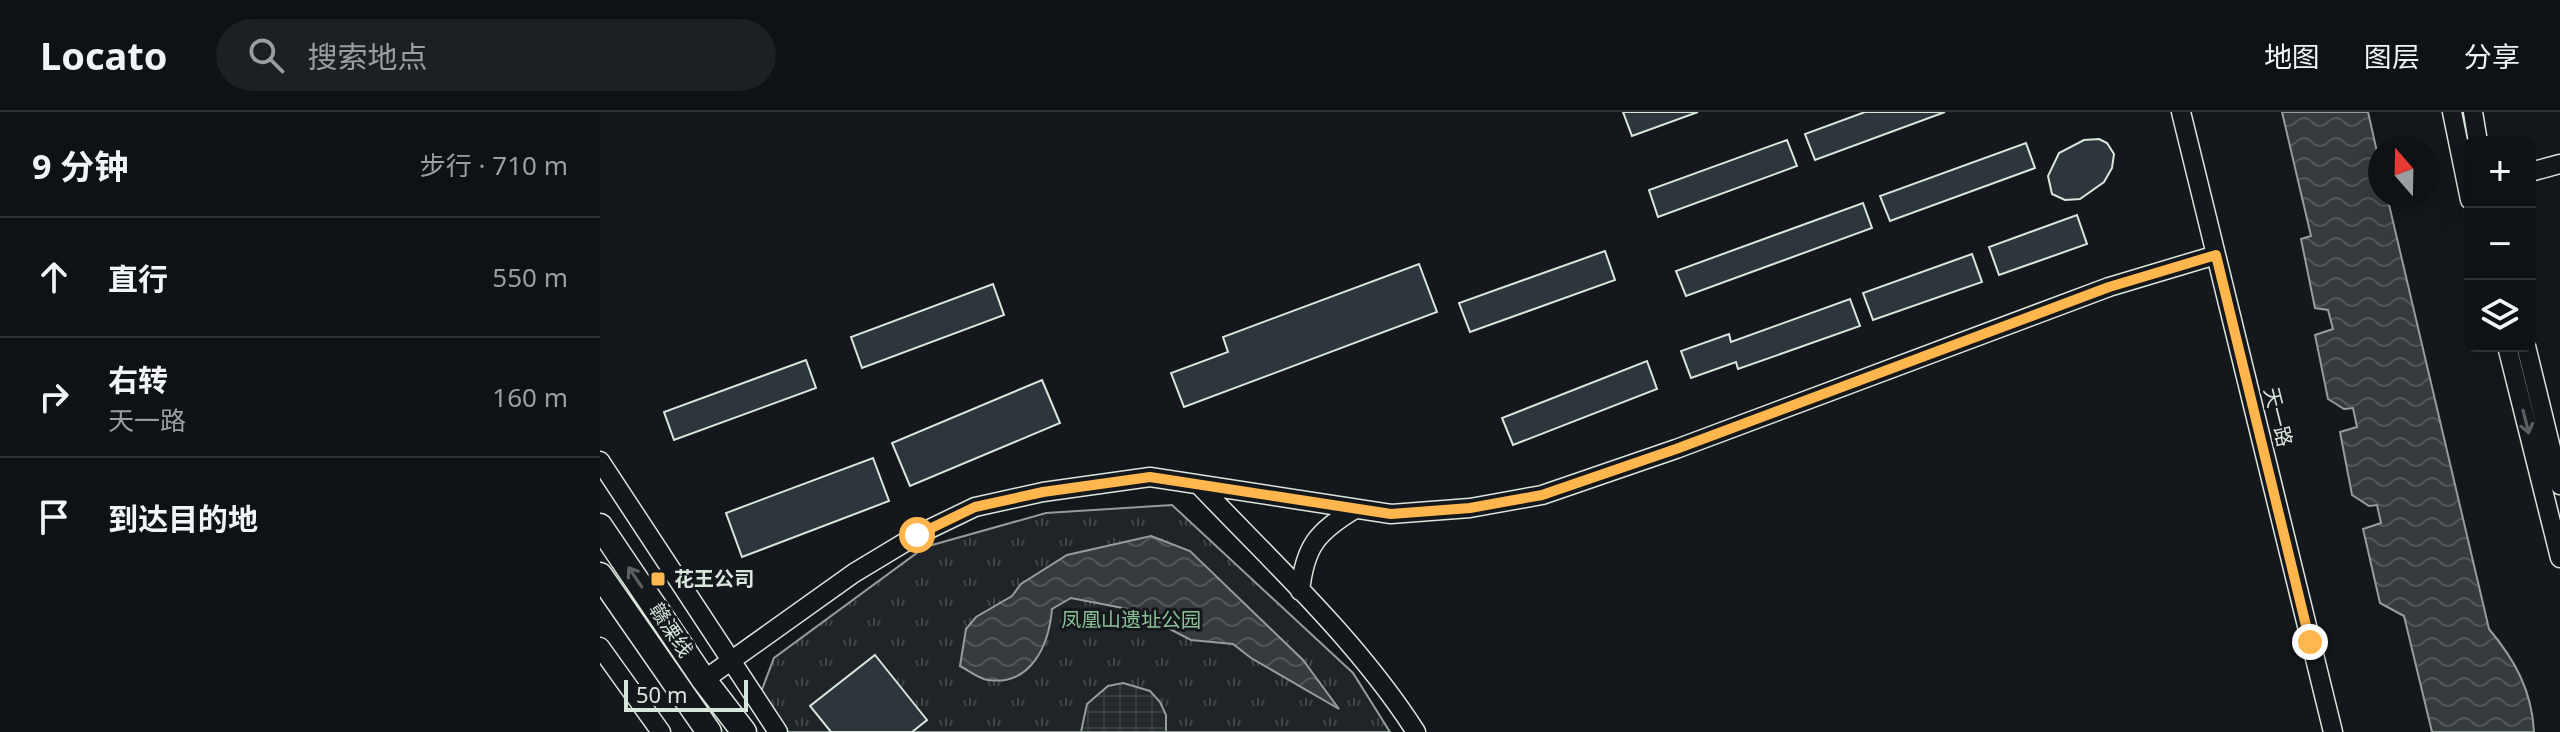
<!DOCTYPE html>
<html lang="zh">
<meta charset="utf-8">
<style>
:root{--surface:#0f1215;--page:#1d2022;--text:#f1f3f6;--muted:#9b9ea0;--line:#2f3234}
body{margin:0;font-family:"Noto Sans","Noto Sans SC",sans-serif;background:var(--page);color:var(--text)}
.controls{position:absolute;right:24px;top:24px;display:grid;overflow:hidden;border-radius:12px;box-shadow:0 8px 32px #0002}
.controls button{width:72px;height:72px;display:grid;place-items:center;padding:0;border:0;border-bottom:2px solid var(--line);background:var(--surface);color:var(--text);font:40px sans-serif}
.compass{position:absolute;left:1768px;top:24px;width:72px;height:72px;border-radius:50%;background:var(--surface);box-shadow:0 8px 32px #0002;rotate:340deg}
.scale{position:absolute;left:24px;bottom:20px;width:124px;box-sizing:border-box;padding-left:8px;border:4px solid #d8e6dc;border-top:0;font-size:22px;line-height:28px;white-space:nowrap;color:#d8e6dc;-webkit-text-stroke:6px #14181c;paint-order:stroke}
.stop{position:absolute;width:24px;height:24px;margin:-18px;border:6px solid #ffb74d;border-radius:50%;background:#fff}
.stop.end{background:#ffb74d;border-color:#fff;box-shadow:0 2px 8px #0008}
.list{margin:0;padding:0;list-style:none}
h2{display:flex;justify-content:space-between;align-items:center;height:104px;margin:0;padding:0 32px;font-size:34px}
h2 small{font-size:26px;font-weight:400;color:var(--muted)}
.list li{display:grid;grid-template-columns:52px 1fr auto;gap:24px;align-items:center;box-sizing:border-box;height:120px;padding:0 32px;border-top:2px solid var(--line)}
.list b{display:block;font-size:30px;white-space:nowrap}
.list p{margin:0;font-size:26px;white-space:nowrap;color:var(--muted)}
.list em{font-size:26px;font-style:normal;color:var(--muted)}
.icon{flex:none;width:44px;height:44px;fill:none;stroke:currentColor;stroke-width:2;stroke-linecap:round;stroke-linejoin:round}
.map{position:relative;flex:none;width:1960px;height:620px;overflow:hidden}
header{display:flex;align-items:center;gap:48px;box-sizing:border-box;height:112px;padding:0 40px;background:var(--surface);border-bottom:2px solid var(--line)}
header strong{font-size:38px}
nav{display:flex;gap:44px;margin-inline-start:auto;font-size:28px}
.search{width:560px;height:72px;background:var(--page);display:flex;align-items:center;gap:20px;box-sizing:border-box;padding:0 28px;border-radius:44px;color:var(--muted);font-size:30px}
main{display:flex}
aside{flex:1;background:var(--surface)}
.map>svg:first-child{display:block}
.park{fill:url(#park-tufts);stroke:#939e99;stroke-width:2}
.plaza{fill:url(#plaza-grid);stroke:#939e99;stroke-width:2}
.water{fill:url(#water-waves);stroke:#939e99;stroke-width:2}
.building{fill:#2c363c;stroke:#d8e6dc;stroke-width:2}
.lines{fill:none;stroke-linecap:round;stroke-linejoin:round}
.minor-casing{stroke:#d8e6dc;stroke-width:21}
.major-casing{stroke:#d8e6dc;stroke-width:27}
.minor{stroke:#14181c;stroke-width:18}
.major{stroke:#14181c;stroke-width:24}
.oneway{stroke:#59605f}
.route{stroke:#ffb74d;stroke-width:10}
.poi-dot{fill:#ffb74d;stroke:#14181c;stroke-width:3}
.labels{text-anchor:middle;stroke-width:6;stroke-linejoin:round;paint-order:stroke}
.street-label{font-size:20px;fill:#d8e6dc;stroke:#14181c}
.poi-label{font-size:20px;font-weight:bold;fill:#d8e6dc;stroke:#14181c;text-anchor:start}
.park-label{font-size:20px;fill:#8ac095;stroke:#14181c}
</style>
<header>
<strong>Locato</strong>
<div class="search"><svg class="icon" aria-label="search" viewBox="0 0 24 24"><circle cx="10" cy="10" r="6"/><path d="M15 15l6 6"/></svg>搜索地点</div>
<nav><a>地图</a><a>图层</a><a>分享</a></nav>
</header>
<main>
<aside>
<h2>9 分钟<small>步行 · 710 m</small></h2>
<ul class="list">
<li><svg class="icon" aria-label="ahead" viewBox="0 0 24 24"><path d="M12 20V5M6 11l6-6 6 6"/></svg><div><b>直行</b></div><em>550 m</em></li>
<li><svg class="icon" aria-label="right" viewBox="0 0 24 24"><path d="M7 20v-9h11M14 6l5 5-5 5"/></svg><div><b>右转</b><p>天一路</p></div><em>160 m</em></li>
<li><svg class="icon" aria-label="arrive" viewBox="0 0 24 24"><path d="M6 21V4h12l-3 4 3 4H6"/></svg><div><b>到达目的地</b></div></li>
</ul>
</aside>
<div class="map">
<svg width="1960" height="620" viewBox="0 0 1960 620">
<defs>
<pattern id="park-tufts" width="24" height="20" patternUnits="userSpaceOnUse" patternTransform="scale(2)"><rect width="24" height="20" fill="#202428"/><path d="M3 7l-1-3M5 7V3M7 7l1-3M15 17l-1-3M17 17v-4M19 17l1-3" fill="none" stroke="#404447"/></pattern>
<pattern id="plaza-grid" width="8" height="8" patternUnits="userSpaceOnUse" patternTransform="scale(2)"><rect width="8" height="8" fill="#24282b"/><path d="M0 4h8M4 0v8" fill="none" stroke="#393d3f"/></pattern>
<pattern id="water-waves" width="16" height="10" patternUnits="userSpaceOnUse" patternTransform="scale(2)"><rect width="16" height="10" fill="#363b3e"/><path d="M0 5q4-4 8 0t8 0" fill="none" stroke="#525759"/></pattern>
</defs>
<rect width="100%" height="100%" fill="#14181c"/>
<path class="park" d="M 572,393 L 753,561 L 790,620 L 188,620 L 161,580 L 174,546 L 325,435 L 446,401 Z"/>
<path class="plaza" d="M 523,571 L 550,579 L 560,590 L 566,603 L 566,620 L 481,620 L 487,592 L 508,574 Z"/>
<path class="water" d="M 1682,0 L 1768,0 L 1780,53 L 1780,84 L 1787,84 L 1889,517 C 1915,548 1932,579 1934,620 L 1832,620 L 1804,504 L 1780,491 L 1763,417 L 1781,411 L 1777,393 L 1769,394 L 1752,383 L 1740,320 L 1757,315 L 1753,296 L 1744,297 L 1728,287 L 1715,223 L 1733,217 L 1728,198 L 1715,196 L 1701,127 L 1711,124 Z
M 551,424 L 590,439 L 703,548 L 739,597 L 651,546 L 633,532 L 591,528 L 533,498 L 471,486 L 452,497 C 449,532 432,574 388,568 C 379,567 368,558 360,554 L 366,517 L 376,505 L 412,484 L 421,472 L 467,443 Z"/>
<path class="building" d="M 1023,0 L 1098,0 L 1032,24 Z
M 1265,0 L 1345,0 L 1215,48 L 1205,22 Z
M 1499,27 L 1507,31 L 1514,42 L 1512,56 L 1504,70 L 1480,87 L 1465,88 L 1452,82 L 1448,64 L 1459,41 L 1484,28 Z
M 1187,28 L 1197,54 L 1058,105 L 1049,78 Z
M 1426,31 L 1435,56 L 1290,109 L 1280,84 Z
M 1263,91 L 1272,116 L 1086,184 L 1076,159 Z
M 1477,103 L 1487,132 L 1399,163 L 1389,135 Z
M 1005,139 L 1015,168 L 870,220 L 859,191 Z
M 1372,142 L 1382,170 L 1273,208 L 1263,181 Z
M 819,152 L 837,200 L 584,295 L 571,261 L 628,240 L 623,225 Z
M 393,172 L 404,203 L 262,256 L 251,225 Z
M 1250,187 L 1260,214 L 1138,257 L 1136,250 L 1091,266 L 1081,239 L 1129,222 L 1131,230 Z
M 206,248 L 216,276 L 74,328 L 64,300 Z
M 1047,249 L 1057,277 L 913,333 L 902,306 Z
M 442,268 L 460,311 L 310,374 L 292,331 Z
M 273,346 L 289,389 L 142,445 L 126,401 Z
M 275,543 L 327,608 L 312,620 L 231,620 L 210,594 Z"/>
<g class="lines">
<g class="minor-casing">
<path id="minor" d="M 1581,0 L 1733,620
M 1852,0 L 1870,88
M 1873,0 L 1878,30
M 1930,60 L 1960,52
M 1907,234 L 1960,446
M 1926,234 L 1960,373
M 0,349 L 178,620
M 599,373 C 674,452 757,528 816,620
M 700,479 C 705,434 717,420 755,397
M 0,535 L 61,620
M 104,568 L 254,461 L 317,423 L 375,395 L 443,380 L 550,365 L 791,402 L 870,396 L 942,383 L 1076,337 L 1509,175 L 1616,143"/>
</g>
<g class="major-casing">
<path id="major" d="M 0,414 L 104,568 L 144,620
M 0,463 L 109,620"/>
</g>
<use href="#minor" class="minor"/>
<use href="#major" class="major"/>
</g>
<defs><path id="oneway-shaft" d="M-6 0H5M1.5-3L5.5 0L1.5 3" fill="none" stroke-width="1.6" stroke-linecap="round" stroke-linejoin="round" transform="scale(2)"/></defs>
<g class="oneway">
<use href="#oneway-shaft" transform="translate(1926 310) rotate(76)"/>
<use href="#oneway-shaft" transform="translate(35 465) rotate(-124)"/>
</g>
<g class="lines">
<path class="route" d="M 317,423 L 375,395 L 443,380 L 550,365 L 791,402 L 870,396 L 942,383 L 1076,337 L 1509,175 L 1616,143 L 1710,530"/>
</g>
<rect class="poi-dot" x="50" y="459" width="16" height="16" rx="4"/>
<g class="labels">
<g class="street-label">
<text transform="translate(1678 305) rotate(76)" y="7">天一路</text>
<text transform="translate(71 518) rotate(56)" y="7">赣溧线</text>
</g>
<g class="poi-label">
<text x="74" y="474">花王公司</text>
</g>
<g class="park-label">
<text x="531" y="515">凤凰山遗址公园</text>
</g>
</g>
</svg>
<div class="controls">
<button>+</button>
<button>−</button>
<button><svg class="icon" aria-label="layers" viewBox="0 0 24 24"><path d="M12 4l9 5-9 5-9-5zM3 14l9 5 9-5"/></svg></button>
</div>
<svg class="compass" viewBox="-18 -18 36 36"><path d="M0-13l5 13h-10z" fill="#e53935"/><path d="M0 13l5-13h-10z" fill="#9b9ea0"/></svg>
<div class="scale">50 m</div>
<div class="stop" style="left:317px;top:423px"></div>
<div class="stop end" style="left:1710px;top:530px"></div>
</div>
</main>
